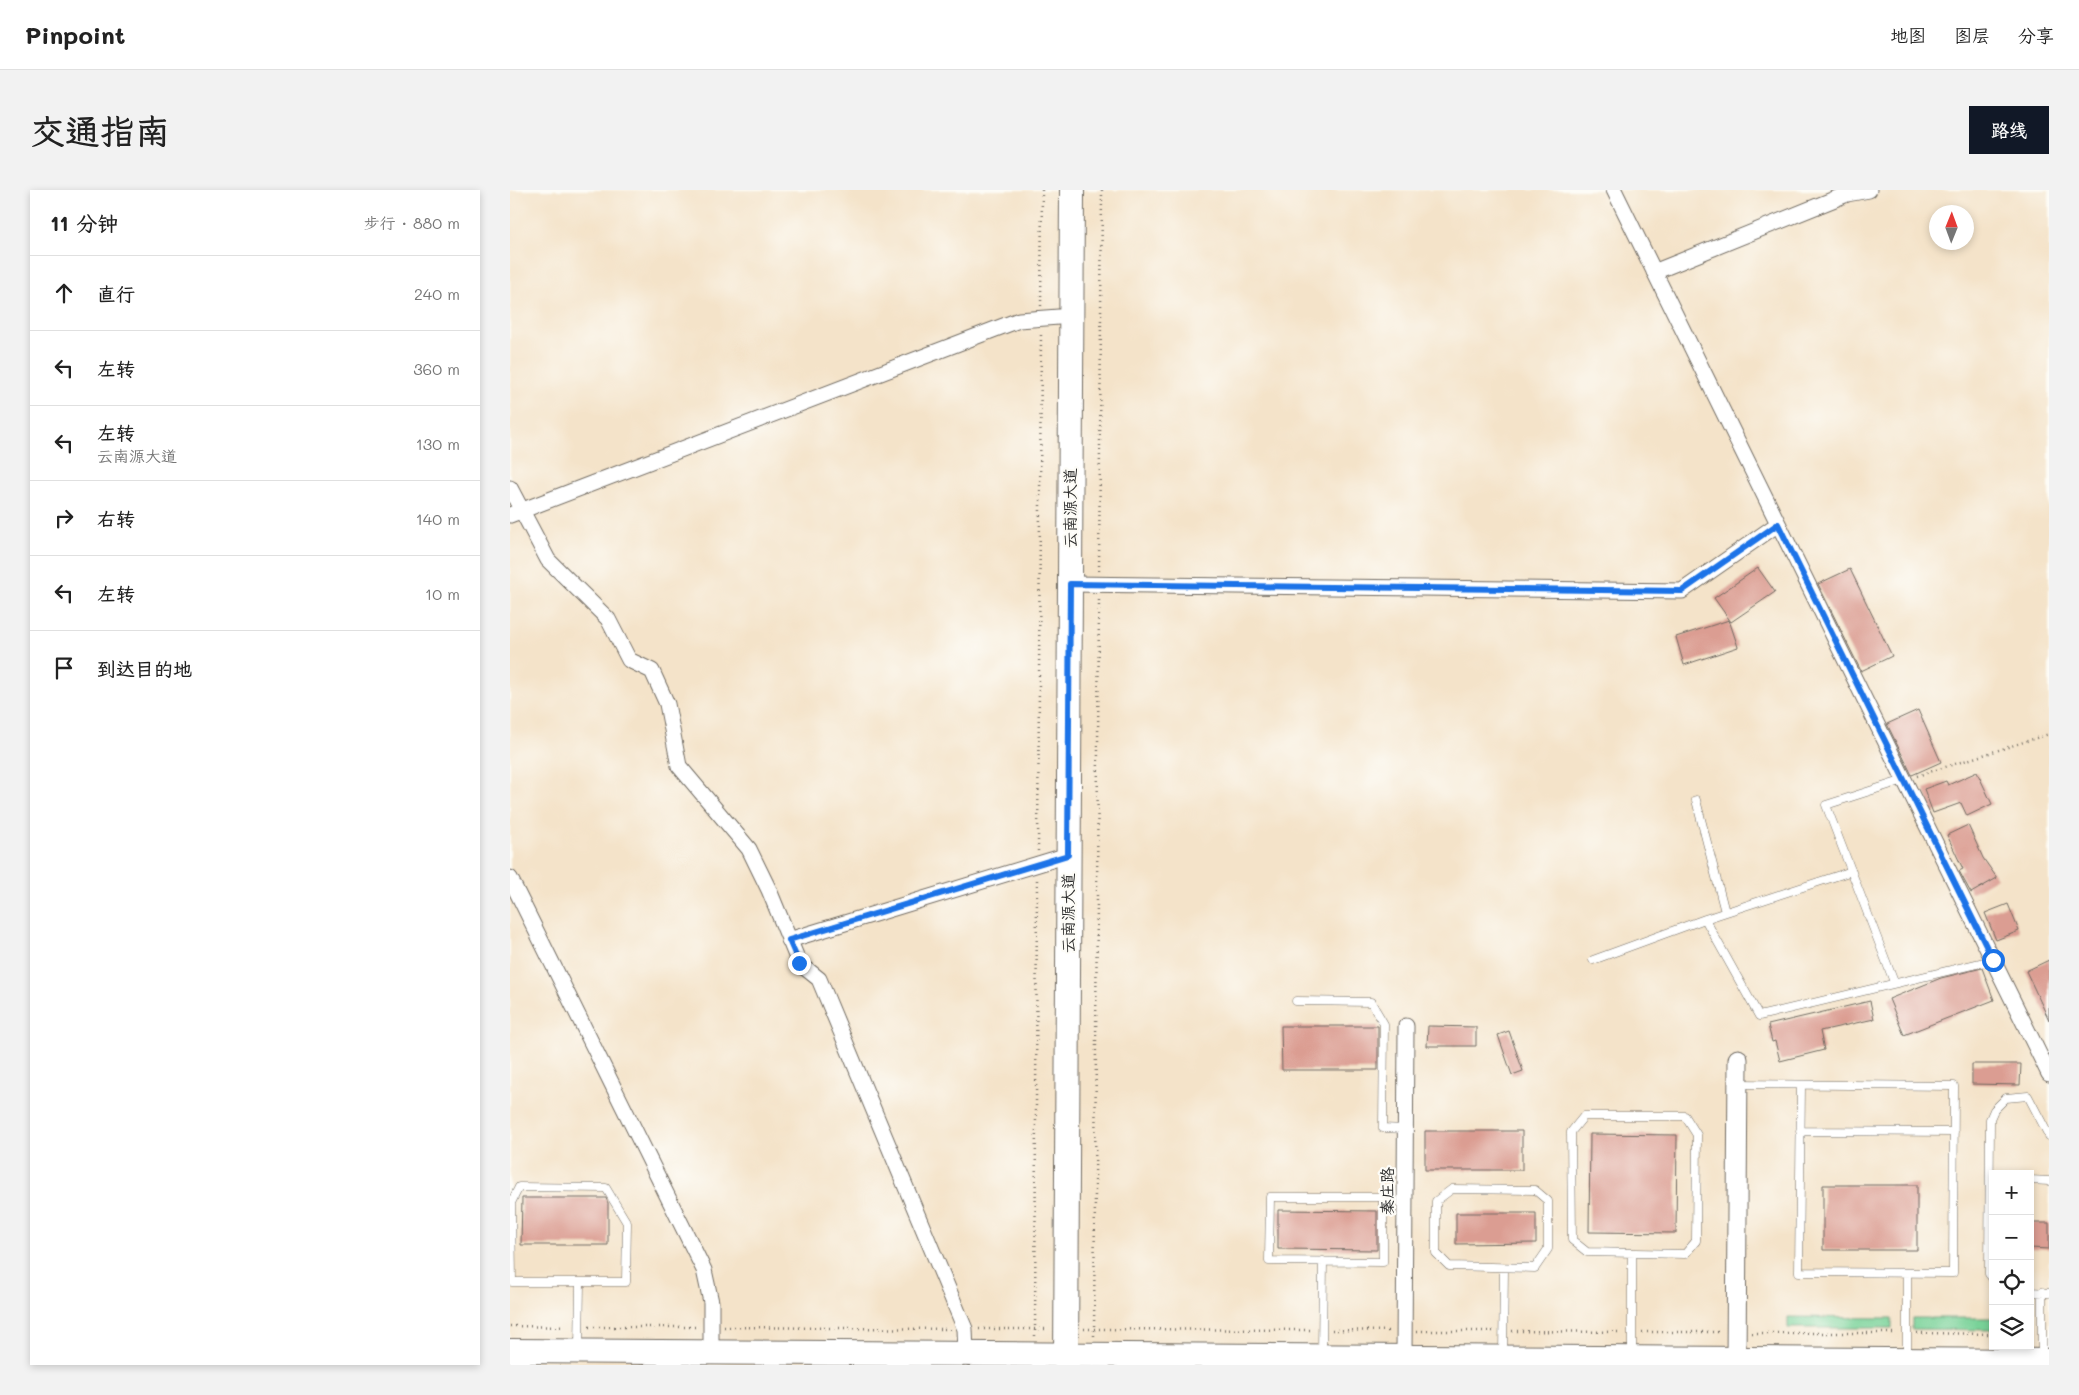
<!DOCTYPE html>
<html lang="zh">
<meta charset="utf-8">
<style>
:root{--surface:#fff;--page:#f2f2f2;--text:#222;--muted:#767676;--line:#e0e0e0;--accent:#111827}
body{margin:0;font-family:Mali,"LXGW WenKai TC",sans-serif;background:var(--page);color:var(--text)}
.controls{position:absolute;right:15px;bottom:15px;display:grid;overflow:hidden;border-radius:0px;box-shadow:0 2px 8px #0003}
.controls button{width:45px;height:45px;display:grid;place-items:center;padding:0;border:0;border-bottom:1px solid var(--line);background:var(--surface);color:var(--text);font:25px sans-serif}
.compass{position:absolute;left:1419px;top:15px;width:45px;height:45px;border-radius:50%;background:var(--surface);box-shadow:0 2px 8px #0003;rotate:1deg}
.stop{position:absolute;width:15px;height:15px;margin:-11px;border:4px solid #1a73e8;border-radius:50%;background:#fff}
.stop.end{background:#1a73e8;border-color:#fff;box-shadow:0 1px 5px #0008}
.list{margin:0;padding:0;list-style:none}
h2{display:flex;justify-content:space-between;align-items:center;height:65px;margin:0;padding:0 20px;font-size:21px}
h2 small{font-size:16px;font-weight:400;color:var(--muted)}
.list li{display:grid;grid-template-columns:32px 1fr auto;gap:15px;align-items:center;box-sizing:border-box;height:75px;padding:0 20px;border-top:1px solid var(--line)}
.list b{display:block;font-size:19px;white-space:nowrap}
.list p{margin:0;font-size:16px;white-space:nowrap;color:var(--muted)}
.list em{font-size:16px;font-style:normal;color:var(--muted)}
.icon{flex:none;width:28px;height:28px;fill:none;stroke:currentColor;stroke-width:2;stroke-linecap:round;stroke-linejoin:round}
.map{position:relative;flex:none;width:1539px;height:1175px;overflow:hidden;border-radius:0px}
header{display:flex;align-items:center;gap:30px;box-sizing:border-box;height:70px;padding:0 25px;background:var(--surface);border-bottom:1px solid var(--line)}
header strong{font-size:24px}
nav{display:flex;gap:28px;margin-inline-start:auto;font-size:18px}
.intro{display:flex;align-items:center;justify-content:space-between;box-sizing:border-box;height:120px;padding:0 30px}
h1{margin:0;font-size:35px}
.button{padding:12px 22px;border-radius:0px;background:var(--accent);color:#fff;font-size:18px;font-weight:700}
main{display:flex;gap:30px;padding:0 30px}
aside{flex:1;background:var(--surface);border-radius:0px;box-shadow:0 2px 8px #0003}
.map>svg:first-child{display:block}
.green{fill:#78d298;stroke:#527e62}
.building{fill:#db9d92}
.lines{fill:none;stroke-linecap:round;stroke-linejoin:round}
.service-casing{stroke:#716b62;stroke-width:9}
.minor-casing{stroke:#716b62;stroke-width:17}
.tertiary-casing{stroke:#716b62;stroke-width:21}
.primary-casing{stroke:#716b62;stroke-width:26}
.path{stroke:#716b62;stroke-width:2.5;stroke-dasharray:1 4;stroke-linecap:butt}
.service{stroke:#fff;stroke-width:8}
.minor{stroke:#fff;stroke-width:15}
.tertiary{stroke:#fff;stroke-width:19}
.primary{stroke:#fff;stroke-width:24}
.route{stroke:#1a73e8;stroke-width:6}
.labels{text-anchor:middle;stroke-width:4.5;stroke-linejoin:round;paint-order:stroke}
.street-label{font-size:16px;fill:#2b2b2b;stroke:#fdfcf7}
</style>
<header>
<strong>Pinpoint</strong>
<nav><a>地图</a><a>图层</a><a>分享</a></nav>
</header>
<div class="intro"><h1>交通指南</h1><a class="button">路线</a></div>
<main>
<aside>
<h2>11 分钟<small>步行 · 880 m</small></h2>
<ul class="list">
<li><svg class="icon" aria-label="ahead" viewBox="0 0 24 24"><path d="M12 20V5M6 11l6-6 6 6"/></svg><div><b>直行</b></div><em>240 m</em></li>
<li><svg class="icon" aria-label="left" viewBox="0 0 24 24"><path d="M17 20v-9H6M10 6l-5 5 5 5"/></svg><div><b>左转</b></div><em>360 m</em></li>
<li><svg class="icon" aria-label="left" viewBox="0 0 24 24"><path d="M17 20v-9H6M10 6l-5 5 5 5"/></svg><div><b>左转</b><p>云南源大道</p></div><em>130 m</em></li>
<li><svg class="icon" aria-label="right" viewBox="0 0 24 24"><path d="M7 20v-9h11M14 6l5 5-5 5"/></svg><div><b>右转</b></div><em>140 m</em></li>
<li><svg class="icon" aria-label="left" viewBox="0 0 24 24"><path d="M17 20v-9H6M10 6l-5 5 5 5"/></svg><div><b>左转</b></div><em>10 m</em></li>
<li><svg class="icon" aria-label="arrive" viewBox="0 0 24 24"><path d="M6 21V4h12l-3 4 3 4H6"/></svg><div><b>到达目的地</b></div></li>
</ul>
</aside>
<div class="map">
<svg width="1539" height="1175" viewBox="0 0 1539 1175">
<rect width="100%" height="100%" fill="#fdfcf7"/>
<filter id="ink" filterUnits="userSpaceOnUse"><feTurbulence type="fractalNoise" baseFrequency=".02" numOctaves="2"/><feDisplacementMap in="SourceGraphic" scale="10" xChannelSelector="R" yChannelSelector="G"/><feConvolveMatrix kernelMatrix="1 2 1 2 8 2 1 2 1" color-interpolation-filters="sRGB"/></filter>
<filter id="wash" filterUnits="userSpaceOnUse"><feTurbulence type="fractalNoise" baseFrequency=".0096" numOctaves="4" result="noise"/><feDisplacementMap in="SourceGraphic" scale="20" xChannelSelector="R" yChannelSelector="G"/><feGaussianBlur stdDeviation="1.12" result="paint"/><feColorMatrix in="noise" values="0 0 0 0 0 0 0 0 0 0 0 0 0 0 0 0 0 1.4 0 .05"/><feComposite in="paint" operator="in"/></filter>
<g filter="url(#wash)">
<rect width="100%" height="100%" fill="#f4e3c9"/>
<path class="green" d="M 1278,1127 L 1382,1128 L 1382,1138 L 1278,1138 Z
M 1402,1128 L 1483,1128 L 1483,1140 L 1402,1139 Z"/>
<g id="blocks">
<path class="building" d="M 1248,378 L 1265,402 L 1221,432 L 1204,408 Z
M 1340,379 L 1382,466 L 1351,481 L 1308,394 Z
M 1219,430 L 1228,457 L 1174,475 L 1166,447 Z
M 1408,520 L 1431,572 L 1402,585 L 1377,534 Z
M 1467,582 L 1482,614 L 1457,626 L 1451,613 L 1423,623 L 1414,599 L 1436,591 L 1438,595 Z
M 1458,635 L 1473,668 L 1487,688 L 1461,703 L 1449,681 L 1453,679 L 1437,645 Z
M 1498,714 L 1509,741 L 1486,750 L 1475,723 Z
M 1539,770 L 1539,830 L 1516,781 Z
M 1472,778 L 1484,810 L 1394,845 L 1379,809 L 1431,788 Z
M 1360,811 L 1364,829 L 1310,841 L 1314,860 L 1270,871 L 1265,851 L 1262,852 L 1258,835 Z
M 771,836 L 868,836 L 868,880 L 772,880 Z
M 918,836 L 966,837 L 966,856 L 917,856 Z
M 999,841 L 1013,881 L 1002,885 L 988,845 Z
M 1462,874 L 1511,874 L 1510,895 L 1462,894 Z
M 915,941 L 1012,941 L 1012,980 L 915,980 Z
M 1080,944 L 1167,945 L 1166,1043 L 1079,1042 Z
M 1313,995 L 1407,995 L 1407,1060 L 1313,1060 Z
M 12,1008 L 96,1008 L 98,1013 L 98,1055 L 11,1055 Z
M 768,1020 L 867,1021 L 867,1060 L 768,1059 Z
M 946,1023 L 1026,1023 L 1026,1053 L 946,1054 Z
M 1520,1033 L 1539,1033 L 1539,1059 L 1520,1058 Z"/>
</g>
</g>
<g filter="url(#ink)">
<use href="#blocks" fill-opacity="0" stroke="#716b62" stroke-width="1"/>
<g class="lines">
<g class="service-casing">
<path id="service" d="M 1186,610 L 1215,722
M 1195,729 L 1249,826 L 1483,770
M 1083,770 L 1195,729 L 1342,681
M 1384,792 L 1316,615 L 1394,590
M 786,811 L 861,812 L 874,834 L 873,938 L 895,939
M 1228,894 L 1444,896 L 1443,1083 L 1289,1082 L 1291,895
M 1074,926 L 1175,926 L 1187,945 L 1186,1051 L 1175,1064 L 1077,1062 L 1062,1050 L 1061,942 Z
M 1290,941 L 1444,942
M 1520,990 L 1539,991
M 9,997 L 96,998 L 117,1033 L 116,1092 L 2,1092 L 1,1013 Z
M 942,999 L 1025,1000 L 1038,1011 L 1038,1059 L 1025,1078 L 939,1076 L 926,1063 L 926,1011 Z
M 760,1007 L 873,1007 L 873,1072 L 759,1071 Z
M 1483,1089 L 1479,1084 L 1480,929 L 1484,920 L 1496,908 L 1518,906 L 1539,946
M 1520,1102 L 1539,1103
M 69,1159 L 70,1092
M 812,1164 L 813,1071
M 993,1166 L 994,1078
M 1397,1166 L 1397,1083
M 1122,1167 L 1122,1064
M 1532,1168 L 1532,1102"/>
</g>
<g class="minor-casing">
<path id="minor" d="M 1104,0 L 1539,884
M 1144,82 L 1337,4 L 1359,0
M 0,298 L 38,370 L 98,429 L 119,470 L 142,481 L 157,514 L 169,576 L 239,659 L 259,700 L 289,773 L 309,789 L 455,1139 L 456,1164
M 0,325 L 509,130 L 562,126
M 560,394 L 1172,401 L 1268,334
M 0,688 L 194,1080 L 201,1112 L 201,1162
M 279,750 L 558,665
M 894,1166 L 896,836"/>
</g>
<g class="tertiary-casing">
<path id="tertiary" d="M 1226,1175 L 1228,869"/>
</g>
<g class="primary-casing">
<path id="primary" d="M 0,1161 L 1539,1171
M 556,1175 L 562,0"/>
</g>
<path class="path" d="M 531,116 L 532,0
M 589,381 L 592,0
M 1407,586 L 1539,544
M 528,661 L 531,141
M 0,1136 L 59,1137
M 79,1137 L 189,1137
M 214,1137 L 441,1139
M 469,1139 L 539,1139
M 574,1139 L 804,1140
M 822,1140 L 881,1141
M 907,1141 L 984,1141
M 1002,1141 L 1111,1142
M 1132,1142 L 1211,1142
M 1242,1143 L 1386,1143
M 1407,1143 L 1483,1144
M 525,1146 L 527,689
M 584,1146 L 589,409"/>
<use href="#service" class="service"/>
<use href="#minor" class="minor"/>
<use href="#tertiary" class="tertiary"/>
<use href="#primary" class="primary"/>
</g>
</g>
<g class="lines" filter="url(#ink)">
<path class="route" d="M 289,773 L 279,750 L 558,665 L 560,394 L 1172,401 L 1268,334 L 1483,770"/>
</g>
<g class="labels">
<g class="street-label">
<text transform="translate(560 318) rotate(-90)" y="6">云南源大道</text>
<text transform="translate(558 723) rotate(-90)" y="6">云南源大道</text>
<text transform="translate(877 1001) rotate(-90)" y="6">秦庄路</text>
</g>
</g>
</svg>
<div class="controls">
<button>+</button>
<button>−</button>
<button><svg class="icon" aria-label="locate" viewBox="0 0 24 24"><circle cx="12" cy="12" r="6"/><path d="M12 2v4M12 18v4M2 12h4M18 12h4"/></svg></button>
<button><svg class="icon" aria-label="layers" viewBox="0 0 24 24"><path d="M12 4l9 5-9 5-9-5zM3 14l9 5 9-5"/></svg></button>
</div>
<svg class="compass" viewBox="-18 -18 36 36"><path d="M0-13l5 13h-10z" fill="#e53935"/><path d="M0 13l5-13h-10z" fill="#767676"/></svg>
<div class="stop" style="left:1483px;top:770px"></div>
<div class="stop end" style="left:289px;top:773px"></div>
</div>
</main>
